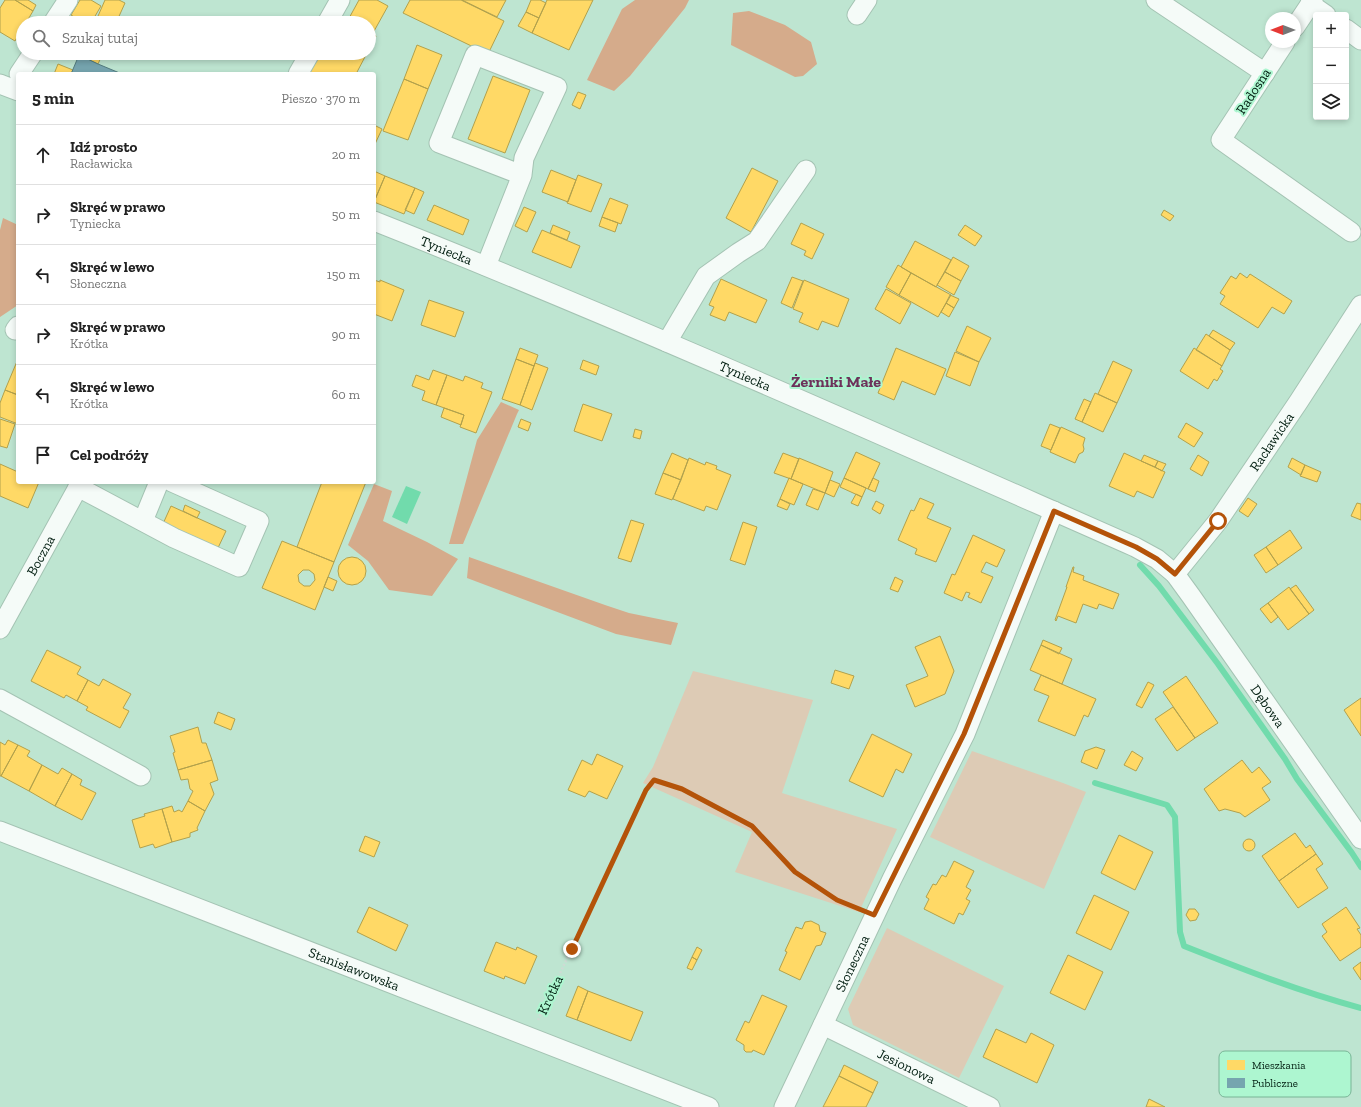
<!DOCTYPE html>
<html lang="pl">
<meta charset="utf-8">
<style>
:root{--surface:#fff;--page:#f6f6f6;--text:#222;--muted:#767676;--line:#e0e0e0}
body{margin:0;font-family:"Zilla Slab",serif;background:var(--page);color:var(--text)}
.controls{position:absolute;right:12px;top:12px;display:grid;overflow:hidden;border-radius:4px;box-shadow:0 2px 6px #0003}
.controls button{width:36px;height:36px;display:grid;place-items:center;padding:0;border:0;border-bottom:1px solid var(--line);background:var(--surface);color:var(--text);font:20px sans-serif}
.compass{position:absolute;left:1265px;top:12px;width:36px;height:36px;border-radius:50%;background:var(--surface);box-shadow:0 2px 6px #0003;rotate:270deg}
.stop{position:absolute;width:12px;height:12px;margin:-9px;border:3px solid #b45309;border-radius:50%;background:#fff}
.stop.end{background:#b45309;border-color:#fff;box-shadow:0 1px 4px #0008}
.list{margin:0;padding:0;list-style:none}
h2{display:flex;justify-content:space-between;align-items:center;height:52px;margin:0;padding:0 16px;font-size:17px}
h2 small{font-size:13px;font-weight:400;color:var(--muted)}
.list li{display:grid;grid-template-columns:26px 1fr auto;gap:12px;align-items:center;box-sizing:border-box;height:60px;padding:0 16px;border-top:1px solid var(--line)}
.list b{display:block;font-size:15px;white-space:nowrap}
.list p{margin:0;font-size:13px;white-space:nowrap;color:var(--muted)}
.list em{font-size:13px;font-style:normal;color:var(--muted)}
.icon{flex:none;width:22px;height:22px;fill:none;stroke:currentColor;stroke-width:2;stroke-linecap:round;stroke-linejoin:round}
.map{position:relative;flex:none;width:1361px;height:1107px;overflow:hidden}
.search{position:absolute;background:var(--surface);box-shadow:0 2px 6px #0003;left:16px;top:16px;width:360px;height:44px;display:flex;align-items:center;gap:10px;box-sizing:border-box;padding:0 14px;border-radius:22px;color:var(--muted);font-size:15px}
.panel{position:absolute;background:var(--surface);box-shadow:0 2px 6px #0003;left:16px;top:72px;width:360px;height:412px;border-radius:4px}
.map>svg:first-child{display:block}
.green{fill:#ddcbb5}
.forest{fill:#d5ab8b}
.water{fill:#71dbac}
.homes{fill:#ffd966;stroke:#b2a14c;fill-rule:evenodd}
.public{fill:#76a5af;stroke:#537c7f}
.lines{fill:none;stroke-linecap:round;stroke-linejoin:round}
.stream{stroke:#71dbac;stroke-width:6}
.minor-casing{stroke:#a4c3b3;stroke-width:21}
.path{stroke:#cedbd4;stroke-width:2.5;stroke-dasharray:2 2;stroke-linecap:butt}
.minor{stroke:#f5fbf8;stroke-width:19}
.route{stroke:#b45309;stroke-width:5}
.labels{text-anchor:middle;stroke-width:4;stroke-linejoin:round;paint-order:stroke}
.street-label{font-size:14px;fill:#001d10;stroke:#adf6d0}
.quarter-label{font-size:16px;font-weight:bold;fill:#6d325a;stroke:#adf6d0}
.key{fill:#adf6d0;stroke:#79b596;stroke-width:1}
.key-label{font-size:11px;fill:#001d10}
</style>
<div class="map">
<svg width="1361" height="1107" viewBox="0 0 1361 1107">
<rect width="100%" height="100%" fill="#bee5d1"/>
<path class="green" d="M 693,671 L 813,700 L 782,793 L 897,829 L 859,912 L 735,872 L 752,832 L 643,783 L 653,767 Z
M 972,751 L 1063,783 L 1086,792 L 1044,889 L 930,837 Z
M 887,928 L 1004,986 L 959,1078 L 853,1025 L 848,1009 Z"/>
<path class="forest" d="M 635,0 L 689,0 L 685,8 L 630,76 L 614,91 L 587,80 L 622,9 Z
M 749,11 L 785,25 L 811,42 L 817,64 L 803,76 L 795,77 L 731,45 L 733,13 Z
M 3,218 L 18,225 L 18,305 L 0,317 L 0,230 Z
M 501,402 L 519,410 L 517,414 L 463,544 L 449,544 L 477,440 Z
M 374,484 L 392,491 L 383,521 L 427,542 L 458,559 L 432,596 L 389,590 L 368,561 L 348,545 Z
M 469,557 L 605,605 L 629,613 L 678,623 L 671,645 L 616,634 L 467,578 Z"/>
<path class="water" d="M 406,486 L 421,492 L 407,524 L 392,517 Z"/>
<path class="homes" d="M 5,0 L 15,0 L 33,11 L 26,23 L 23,23 L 23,27 L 15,41 L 0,32 L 0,8 Z
M 15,0 L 28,0 L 36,5 L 33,11 Z
M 80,0 L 91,0 L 101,6 L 91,23 L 84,23 L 71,15 Z
M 105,0 L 119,0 L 125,3 L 116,23 L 95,23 Z
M 359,0 L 377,0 L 388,6 L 373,33 L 369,31 L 369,23 L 353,23 L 348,20 Z
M 410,0 L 461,0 L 504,21 L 488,54 L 403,13 Z
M 462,0 L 506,0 L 497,17 Z
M 531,0 L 540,0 L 546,3 L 539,18 L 526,12 Z
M 547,0 L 593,0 L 569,50 L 532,33 Z
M 526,12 L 539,18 L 532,33 L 518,26 Z
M 338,15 L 353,23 L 333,23 Z
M 369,31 L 376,36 L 369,49 Z
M 417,45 L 442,55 L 428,89 L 404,79 Z
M 80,53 L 103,53 L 98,64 L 79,55 Z
M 317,53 L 367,53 L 356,74 L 306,74 Z
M 58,64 L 73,70 L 71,74 L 54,74 Z
M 493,76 L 530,90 L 505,153 L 468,139 Z
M 404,79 L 428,89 L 408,140 L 383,131 Z
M 578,92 L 586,95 L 580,109 L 572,105 Z
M 374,125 L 382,129 L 375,144 L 374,144 Z
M 752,168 L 778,181 L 751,232 L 726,218 Z
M 551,170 L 576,180 L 568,202 L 542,192 Z
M 374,171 L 385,176 L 374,202 Z
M 578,175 L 602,184 L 591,212 L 567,203 Z
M 385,176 L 415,188 L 404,214 L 374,202 Z
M 415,188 L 424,192 L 414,214 L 405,210 Z
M 610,198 L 628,205 L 621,224 L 602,217 Z
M 434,205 L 469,220 L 463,235 L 427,220 Z
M 524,207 L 536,212 L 527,232 L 515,226 Z
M 1164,210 L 1174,216 L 1170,221 L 1161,215 Z
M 602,217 L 618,223 L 615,232 L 599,226 Z
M 801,223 L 824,234 L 812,259 L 804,255 L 806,251 L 791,244 Z
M 553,225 L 570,232 L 567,240 L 550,233 Z
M 965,225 L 982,236 L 975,246 L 958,235 Z
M 542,230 L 580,246 L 571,268 L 532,252 Z
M 915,241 L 951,260 L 936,287 L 901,267 Z
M 953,257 L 969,266 L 961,281 L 945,272 Z
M 898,265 L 911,273 L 899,295 L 886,287 Z
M 945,272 L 961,281 L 954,295 L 937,285 Z
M 911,273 L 951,295 L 938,317 L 899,295 Z
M 1240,273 L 1247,278 L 1250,274 L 1292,301 L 1284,314 L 1272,307 L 1258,328 L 1220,304 L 1225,296 L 1220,293 L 1231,276 L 1236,279 Z
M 792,277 L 803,281 L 792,308 L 781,303 Z
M 721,279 L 767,300 L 756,323 L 729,312 L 725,321 L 710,315 L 714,307 L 709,305 Z
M 374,280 L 380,282 L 380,280 L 404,290 L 392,321 L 374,314 Z
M 804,280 L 849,299 L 838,327 L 822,321 L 818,330 L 799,322 L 803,313 L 793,309 Z
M 886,289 L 911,303 L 900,324 L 875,309 Z
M 950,295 L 959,299 L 954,308 L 946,303 Z
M 429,300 L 464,312 L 455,337 L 421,325 Z
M 946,303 L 954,308 L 949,317 L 941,312 Z
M 967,326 L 991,338 L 979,362 L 956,351 Z
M 1213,330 L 1235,343 L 1230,350 L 1209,336 Z
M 1206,334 L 1230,350 L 1222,366 L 1196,350 Z
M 520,348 L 538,355 L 534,366 L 516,359 Z
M 896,348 L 946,369 L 935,395 L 902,381 L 894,400 L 878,393 Z
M 1194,348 L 1222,366 L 1220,369 L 1223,371 L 1217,381 L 1214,379 L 1208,389 L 1180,371 Z
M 955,352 L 979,362 L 970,386 L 946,376 Z
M 18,359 L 18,395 L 5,390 Z
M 516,359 L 534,366 L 520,405 L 502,399 Z
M 583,360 L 599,366 L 596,375 L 580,369 Z
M 1113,361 L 1132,370 L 1117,403 L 1098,394 Z
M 535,363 L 548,368 L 532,410 L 520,405 Z
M 433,370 L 447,375 L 436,405 L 422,400 L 425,391 L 412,386 L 416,375 L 429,380 Z
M 447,375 L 463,381 L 465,376 L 483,383 L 481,388 L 492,392 L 476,433 L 460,427 L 464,415 L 436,405 Z
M 5,390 L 18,395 L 18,424 L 0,417 L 0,403 Z
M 1095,393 L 1117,403 L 1103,432 L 1082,422 Z
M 1084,399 L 1091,402 L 1082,422 L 1075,419 Z
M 583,404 L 612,414 L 602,441 L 574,431 Z
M 444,408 L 464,415 L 461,425 L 441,417 Z
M 0,419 L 15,424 L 7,448 L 0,446 Z
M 521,419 L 531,423 L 528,431 L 518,427 Z
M 1186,423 L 1203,433 L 1194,447 L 1178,437 Z
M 1050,424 L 1060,428 L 1051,450 L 1041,446 Z
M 1061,427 L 1085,438 L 1083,445 L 1084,449 L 1083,452 L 1079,454 L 1075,463 L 1050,452 Z
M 635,429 L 642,431 L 640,439 L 633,437 Z
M 856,452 L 880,463 L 868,489 L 844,478 Z
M 672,453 L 688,460 L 681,480 L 663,473 Z
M 783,453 L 799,459 L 791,479 L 774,473 Z
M 1124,453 L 1165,472 L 1153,498 L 1137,491 L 1134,497 L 1109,486 Z
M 1144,455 L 1158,461 L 1155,467 L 1141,461 Z
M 1198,455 L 1209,462 L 1202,476 L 1190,469 Z
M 689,458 L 705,465 L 706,462 L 717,466 L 716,469 L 731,475 L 717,510 L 706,506 L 704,511 L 673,499 Z
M 799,458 L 833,472 L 825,493 L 791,479 Z
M 1292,458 L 1305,465 L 1301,475 L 1288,467 Z
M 1158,461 L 1166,464 L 1162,471 L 1155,467 Z
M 0,464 L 18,472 L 18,482 L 39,482 L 28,508 L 0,496 Z
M 1305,465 L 1321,472 L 1317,482 L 1300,476 Z
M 663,473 L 681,480 L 672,500 L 655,494 Z
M 789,478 L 803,484 L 794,505 L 780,499 Z
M 844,478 L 866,488 L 862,497 L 840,487 Z
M 873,478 L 879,481 L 875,492 L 868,489 Z
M 830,480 L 840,484 L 834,497 L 825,493 Z
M 322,482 L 366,482 L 334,562 L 297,547 Z
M 813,489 L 825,493 L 818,510 L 806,505 Z
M 856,494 L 862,497 L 858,506 L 851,503 Z
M 920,498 L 934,504 L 927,518 L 951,528 L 936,562 L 915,554 L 917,549 L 898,540 L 911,510 L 914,511 Z
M 1248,498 L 1257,504 L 1248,517 L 1239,511 Z
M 780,499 L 790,504 L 787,510 L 777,506 Z
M 876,501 L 884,505 L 880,514 L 872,509 Z
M 1357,503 L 1361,504 L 1361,520 L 1351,516 Z
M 185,505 L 200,512 L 197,518 L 183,511 Z
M 171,506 L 226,531 L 217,550 L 162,526 Z
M 631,520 L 644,524 L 631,562 L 618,558 Z
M 743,522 L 757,527 L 745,565 L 730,560 Z
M 1290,530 L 1302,548 L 1278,565 L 1266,547 Z
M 973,535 L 1005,550 L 997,567 L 986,562 L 981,572 L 993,577 L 981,603 L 968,597 L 970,593 L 966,592 L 962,601 L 944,593 L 952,574 L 955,575 Z
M 282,541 L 334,562 L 315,610 L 262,588 ZM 303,570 L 309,570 L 314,574 L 315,580 L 310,586 L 304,586 L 299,582 L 298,575 Z
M 1266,547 L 1278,565 L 1266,573 L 1254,555 Z
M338 571a14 14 0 1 1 28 0a14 14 0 1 1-28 0Z
M 1073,567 L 1074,567 L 1073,572 L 1084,576 L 1083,580 L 1119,594 L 1113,609 L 1099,604 L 1097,609 L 1083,604 L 1076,623 L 1058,616 L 1056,621 L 1055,620 L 1067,587 L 1066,587 Z
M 328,577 L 337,581 L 333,591 L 324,587 Z
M 895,577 L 903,581 L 898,592 L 890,589 Z
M 1296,585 L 1314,610 L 1309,614 L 1290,589 Z
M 1289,587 L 1309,614 L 1288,630 L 1268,603 Z
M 1268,603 L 1278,617 L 1271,623 L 1260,609 Z
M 940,636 L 954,671 L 945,694 L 915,707 L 906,685 L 928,676 L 915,647 Z
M 1043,640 L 1062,648 L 1059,654 L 1041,645 Z
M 1041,645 L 1072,659 L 1062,684 L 1030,670 Z
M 47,650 L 81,667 L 77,674 L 88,680 L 77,701 L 66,695 L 64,698 L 31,681 Z
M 835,670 L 854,676 L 849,689 L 831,683 Z
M 1041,675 L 1096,699 L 1088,717 L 1084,715 L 1075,736 L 1038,721 L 1049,696 L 1034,690 Z
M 1186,676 L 1218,723 L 1195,738 L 1163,692 Z
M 103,679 L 131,694 L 123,708 L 129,711 L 120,728 L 86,710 L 88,707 L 77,701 L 88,680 L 99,686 Z
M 1148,682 L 1154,685 L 1142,708 L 1136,705 Z
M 1361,698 L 1361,736 L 1344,710 Z
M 1173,707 L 1195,738 L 1177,751 L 1155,719 Z
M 218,712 L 235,719 L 231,730 L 214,723 Z
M 198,727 L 202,743 L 206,743 L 212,760 L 178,770 L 173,753 L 175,752 L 170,736 Z
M 872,734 L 912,754 L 903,773 L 896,769 L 883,797 L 849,781 Z
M 8,740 L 18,745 L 1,776 L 0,776 L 0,742 L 5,745 Z
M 18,745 L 30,751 L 27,756 L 42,765 L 29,791 L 1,776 Z
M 1096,747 L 1105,750 L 1097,769 L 1081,762 L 1085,751 Z
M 1132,751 L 1143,758 L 1136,771 L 1124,765 Z
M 597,754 L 623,766 L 607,799 L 589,791 L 585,797 L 568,790 L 582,760 L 592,765 Z
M 212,760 L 218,780 L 210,783 L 214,794 L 205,811 L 188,801 L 193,791 L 190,789 L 188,779 L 181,780 L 178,770 Z
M 1242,760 L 1252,773 L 1259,767 L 1271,782 L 1262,788 L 1270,800 L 1245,817 L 1240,813 L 1225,809 L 1219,811 L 1204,789 Z
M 42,765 L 58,774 L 62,768 L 72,774 L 55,806 L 29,791 Z
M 72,774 L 82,780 L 80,785 L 96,793 L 82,820 L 55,806 Z
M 188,801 L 205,811 L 197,828 L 198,830 L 190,833 L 190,837 L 172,842 L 162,809 L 172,806 L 174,812 L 179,810 L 182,812 Z
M 162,809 L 172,842 L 155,848 L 153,844 L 140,848 L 132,820 L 145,816 L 144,814 Z
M 1295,833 L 1306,848 L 1310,845 L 1316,854 L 1279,881 L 1262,856 Z
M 1119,835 L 1153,852 L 1135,890 L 1101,873 Z
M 365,836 L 380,842 L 374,857 L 359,851 Z
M1243 845a6 6 0 1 1 12 0a6 6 0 1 1-12 0Z
M 1316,854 L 1323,864 L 1316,869 L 1328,888 L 1298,908 L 1279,881 Z
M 954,861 L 974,871 L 966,887 L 971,890 L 966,899 L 970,901 L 963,915 L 959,913 L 954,924 L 924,909 L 929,899 L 926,897 L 933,884 L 936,885 L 942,875 L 946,877 Z
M 1094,895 L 1129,912 L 1111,950 L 1076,933 Z
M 369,907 L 408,925 L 396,951 L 357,932 Z
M 1346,907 L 1360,928 L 1357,929 L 1361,935 L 1361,947 L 1340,961 L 1322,936 L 1327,932 L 1322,924 Z
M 1189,909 L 1195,909 L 1199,914 L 1196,920 L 1190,921 L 1186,915 Z
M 811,921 L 819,925 L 820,931 L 826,933 L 821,945 L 816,946 L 800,980 L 779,970 L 787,952 L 785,951 L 796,927 L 802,929 L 805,922 Z
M 496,942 L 516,950 L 517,947 L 537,956 L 525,984 L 505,976 L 504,979 L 484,971 Z
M 697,947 L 702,950 L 697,960 L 692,957 Z
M 1068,955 L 1103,972 L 1085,1010 L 1050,993 Z
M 692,957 L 697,960 L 692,970 L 687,968 Z
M 1361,962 L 1361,980 L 1353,968 Z
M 578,986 L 588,991 L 577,1020 L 566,1016 Z
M 588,991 L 643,1012 L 631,1041 L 577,1020 Z
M 762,995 L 787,1006 L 764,1055 L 753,1050 L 752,1052 L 746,1052 L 744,1050 L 744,1045 L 736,1040 L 745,1021 L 749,1023 Z
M 996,1029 L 1026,1043 L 1031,1033 L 1054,1045 L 1037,1083 L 983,1057 Z
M 844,1065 L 878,1082 L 873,1093 L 839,1076 Z
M 839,1076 L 873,1093 L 866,1107 L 823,1107 Z
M 1149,1099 L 1165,1107 L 1146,1107 Z"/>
<path class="public" d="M 79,55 L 98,64 L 122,74 L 71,74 Z"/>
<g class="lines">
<path class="stream" d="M 1140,565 L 1159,586 L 1218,664 L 1285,759 L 1297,779 L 1352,853 L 1361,867
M 1095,783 L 1167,805 L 1175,817 L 1180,932 L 1184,946 C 1242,969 1301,992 1361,1008"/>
<g class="minor-casing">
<g id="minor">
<path d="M 1156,0 L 1265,73"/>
<path d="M 1310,4 L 1326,15"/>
<path d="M 857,15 L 867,0"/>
<path d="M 53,23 L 68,0"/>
<path d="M 327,23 L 340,0"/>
<path d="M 1295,27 L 1313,0"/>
<path d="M 1346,29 L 1361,40"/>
<path d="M 1285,42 L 1221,140 L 1351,232"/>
<path d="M 19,74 L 33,53"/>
<path d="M 298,74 L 310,53"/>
<path d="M 0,84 L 18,91"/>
<path id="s1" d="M 374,221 C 631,323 883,436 1135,547 L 1157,559 L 1175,574 L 1191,596 L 1361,839"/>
<path d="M 486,266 L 522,175 L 524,158 L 557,87 L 475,55 L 439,143 L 522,175"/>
<path d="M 15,330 L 18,326"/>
<path d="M 667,342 L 706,276 L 738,253 L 757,241 L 806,170"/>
<path d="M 78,487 L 174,538 L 239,567 L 259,521 L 172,482"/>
<path d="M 143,521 L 159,482"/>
<path id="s2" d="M 1175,574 L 1218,521 L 1299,401 L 1361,305"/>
<path id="s3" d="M 0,629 L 81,482"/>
<path d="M 0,699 L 141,776"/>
<path id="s4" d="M 0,831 L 709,1107"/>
<path id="s5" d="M 823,1025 L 990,1107"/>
<path id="s6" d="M 784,1107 L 892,879 L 965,734 L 1054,511"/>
</g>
</g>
<path class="path" d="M 538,1020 L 646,791 L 654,780 L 682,789 L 752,826 L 795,872 L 837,900 L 857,908"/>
<use href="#minor" class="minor"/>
</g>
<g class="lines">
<path class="route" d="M 572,949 L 646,790 L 654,780 L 682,789 L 752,826 L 795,872 L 837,900 L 874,915 L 964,734 L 1054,511 L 1136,547 L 1157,559 L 1175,574 L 1218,521"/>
</g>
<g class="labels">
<g class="street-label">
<text transform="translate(1253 91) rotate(-57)" y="5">Radosna</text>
<text dy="5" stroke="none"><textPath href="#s1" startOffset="78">Tyniecka</textPath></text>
<text dy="5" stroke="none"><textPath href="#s1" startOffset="402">Tyniecka</textPath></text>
<text dy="5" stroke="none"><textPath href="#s2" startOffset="164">Racławicka</textPath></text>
<text dy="5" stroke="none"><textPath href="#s3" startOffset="84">Boczna</textPath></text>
<text dy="5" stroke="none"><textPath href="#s1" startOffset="1038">Dębowa</textPath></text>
<text dy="5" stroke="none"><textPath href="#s6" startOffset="159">Słoneczna</textPath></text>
<text dy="5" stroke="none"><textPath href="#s4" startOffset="380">Stanisławowska</textPath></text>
<text transform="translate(550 995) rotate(-65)" y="5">Krótka</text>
<text dy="5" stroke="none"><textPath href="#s5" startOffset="93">Jesionowa</textPath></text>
</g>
<g class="quarter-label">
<text x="836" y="387">Żerniki Małe</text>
</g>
</g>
<rect x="1219" y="1051" width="132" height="46" rx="6" class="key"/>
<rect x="1227" y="1060" width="18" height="10" fill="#ffd966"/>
<rect x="1227" y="1078" width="18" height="10" fill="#76a5af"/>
<g class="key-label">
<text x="1252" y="1069">Mieszkania</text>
<text x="1252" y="1087">Publiczne</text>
</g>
</svg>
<div class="controls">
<button>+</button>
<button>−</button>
<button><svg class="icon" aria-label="layers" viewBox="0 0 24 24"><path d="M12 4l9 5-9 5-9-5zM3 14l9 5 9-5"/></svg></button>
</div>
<svg class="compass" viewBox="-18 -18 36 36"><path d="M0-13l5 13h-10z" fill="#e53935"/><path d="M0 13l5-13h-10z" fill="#767676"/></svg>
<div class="stop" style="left:1218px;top:521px"></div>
<div class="stop end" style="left:572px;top:949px"></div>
<div class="search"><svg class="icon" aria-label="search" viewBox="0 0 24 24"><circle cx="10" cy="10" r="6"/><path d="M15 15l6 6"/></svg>Szukaj tutaj</div>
<section class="panel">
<h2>5 min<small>Pieszo · 370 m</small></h2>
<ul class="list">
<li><svg class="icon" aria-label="ahead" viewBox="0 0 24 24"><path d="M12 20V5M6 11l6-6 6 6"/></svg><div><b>Idź prosto</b><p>Racławicka</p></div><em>20 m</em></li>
<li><svg class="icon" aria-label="right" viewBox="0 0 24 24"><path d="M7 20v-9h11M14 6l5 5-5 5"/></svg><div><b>Skręć w prawo</b><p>Tyniecka</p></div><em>50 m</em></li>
<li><svg class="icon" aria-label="left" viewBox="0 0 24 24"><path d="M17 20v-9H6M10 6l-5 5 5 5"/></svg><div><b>Skręć w lewo</b><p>Słoneczna</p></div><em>150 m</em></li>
<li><svg class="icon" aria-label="right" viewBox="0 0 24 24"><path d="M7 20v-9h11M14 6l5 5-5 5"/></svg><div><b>Skręć w prawo</b><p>Krótka</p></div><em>90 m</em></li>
<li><svg class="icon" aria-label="left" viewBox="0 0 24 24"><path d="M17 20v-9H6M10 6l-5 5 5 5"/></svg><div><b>Skręć w lewo</b><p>Krótka</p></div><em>60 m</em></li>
<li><svg class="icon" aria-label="arrive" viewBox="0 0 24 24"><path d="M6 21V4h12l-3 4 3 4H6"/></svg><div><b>Cel podróży</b></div></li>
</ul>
</section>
</div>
